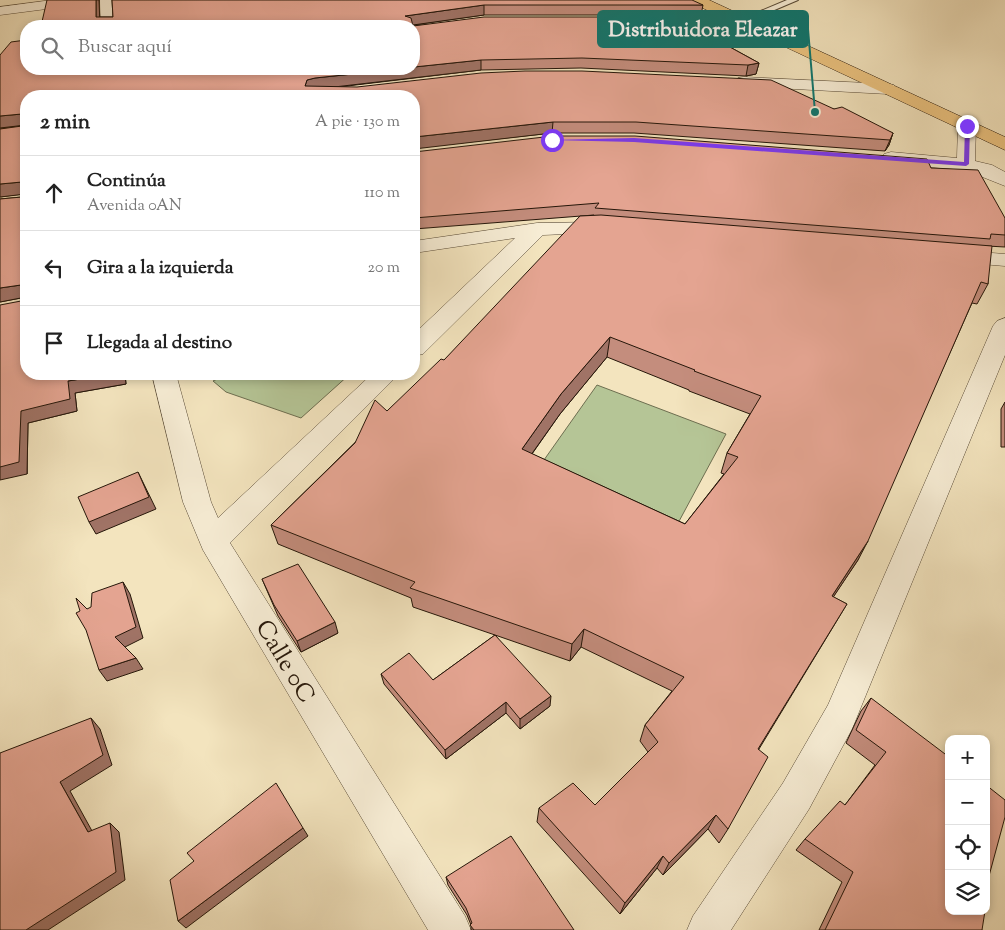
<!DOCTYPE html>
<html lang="es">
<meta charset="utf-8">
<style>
:root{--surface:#fff;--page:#f6f6f6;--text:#222;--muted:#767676;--line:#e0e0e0}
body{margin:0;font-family:"Sorts Mill Goudy",serif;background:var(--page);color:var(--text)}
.controls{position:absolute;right:15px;bottom:15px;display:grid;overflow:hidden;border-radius:10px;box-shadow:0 2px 8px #0003}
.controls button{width:45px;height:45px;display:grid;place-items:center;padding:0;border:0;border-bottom:1px solid var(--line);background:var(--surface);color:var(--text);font:25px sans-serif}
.stop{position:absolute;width:15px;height:15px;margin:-11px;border:4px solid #7c3aed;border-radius:50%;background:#fff}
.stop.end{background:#7c3aed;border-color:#fff;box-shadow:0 1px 5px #0008}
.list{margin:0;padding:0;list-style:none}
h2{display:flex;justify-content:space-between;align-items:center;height:65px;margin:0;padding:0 20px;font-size:21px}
h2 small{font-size:16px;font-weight:400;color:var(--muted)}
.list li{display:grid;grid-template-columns:32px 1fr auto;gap:15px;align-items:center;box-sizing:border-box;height:75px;padding:0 20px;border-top:1px solid var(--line)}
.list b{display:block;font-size:19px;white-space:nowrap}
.list p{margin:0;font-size:16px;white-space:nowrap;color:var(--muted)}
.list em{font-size:16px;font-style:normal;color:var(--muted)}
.icon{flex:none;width:28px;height:28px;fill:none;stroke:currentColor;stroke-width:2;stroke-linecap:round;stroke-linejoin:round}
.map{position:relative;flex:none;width:1005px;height:930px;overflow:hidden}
.search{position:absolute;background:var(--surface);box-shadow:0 2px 8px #0003;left:20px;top:20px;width:400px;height:55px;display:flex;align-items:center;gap:12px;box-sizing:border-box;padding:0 18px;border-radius:20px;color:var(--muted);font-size:19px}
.panel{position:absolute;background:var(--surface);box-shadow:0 2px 8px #0003;left:20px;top:90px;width:400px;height:290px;border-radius:20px}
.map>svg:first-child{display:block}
.green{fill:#b5c596;stroke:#6d6e50}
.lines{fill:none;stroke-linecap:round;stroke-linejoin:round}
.service-casing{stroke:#584a36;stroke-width:2}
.minor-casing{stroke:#584a36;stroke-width:1}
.tertiary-casing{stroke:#584a36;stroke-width:1}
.trunk-casing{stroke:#251609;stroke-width:1}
.service{fill:#f7edd5;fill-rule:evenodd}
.minor{fill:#f7edd5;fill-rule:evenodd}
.tertiary{fill:#f7edd5;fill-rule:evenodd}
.trunk{fill:#eac27f;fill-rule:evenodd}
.wall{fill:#c48d7d;stroke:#251609;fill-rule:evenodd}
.shaded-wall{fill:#a07366;stroke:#251609}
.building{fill:#e4a491;stroke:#251609;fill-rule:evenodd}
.route{fill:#7c3aed}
.labels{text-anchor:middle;stroke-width:4;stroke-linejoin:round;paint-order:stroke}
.near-street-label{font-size:24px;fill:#251609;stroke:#f7edd5}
.leader{fill:none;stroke:#0f766e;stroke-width:2}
.callout-dot{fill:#0f766e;stroke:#f7edd5;stroke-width:2}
.callout{fill:#0f766e;stroke:#0f766e;stroke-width:2}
.callout-label{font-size:21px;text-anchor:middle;font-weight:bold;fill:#fff}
</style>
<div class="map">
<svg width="1005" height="930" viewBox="0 0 1005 930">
<rect width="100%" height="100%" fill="#f3e4be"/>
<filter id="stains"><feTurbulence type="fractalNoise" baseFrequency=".004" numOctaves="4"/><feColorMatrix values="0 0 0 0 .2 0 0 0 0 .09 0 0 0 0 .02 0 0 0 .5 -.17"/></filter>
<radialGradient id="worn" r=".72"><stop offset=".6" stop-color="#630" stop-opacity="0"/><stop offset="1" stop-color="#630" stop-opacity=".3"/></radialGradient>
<path class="green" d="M 228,374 L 350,374 L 301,418 L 226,392 L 213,381 Z
M 597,385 L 726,434 L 677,525 L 539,467 Z"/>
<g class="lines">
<g class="service-casing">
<path id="service" d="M 787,0 L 798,0 L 744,23 L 737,21 Z"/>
</g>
<g class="minor-casing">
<path id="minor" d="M 52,0 L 92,0 L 85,4 L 0,15 L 0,7 Z
M 100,0 L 114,0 L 115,26 L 101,26 Z
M 744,77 L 888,84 L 894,85 L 896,89 L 894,93 L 888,94 L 738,86 L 736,82 L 738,78 Z
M 967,121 L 973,122 L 976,126 L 975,161 L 992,165 L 1005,172 L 1005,186 L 965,170 L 891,164 L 884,162 L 882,158 L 884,154 L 891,152 L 957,158 L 958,126 L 961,122 Z
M 606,222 L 613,224 L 616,228 L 613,232 L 543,235 L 423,354 L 414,356 L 414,334 L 515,238 L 414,253 L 414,241 L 537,223 Z
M 953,250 L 1005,254 L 1005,266 L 945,261 L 942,256 L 945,251 Z
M 152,374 L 176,374 L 211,502 L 218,518 L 372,374 L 399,374 L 230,543 L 465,916 L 471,930 L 428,930 L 203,550 L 183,502 Z"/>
</g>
<g class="tertiary-casing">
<path id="tertiary" d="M 1005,318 L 1005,355 L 852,729 L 809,809 L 731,930 L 687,930 L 693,916 L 783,783 L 828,705 L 993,326 L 997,321 Z"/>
</g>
<g class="trunk-casing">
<path id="trunk" d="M 690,0 L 709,0 L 1005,137 L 1005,150 L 692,3 Z"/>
</g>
<use href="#service" class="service"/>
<use href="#minor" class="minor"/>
<use href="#tertiary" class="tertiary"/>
<use href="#trunk" class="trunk"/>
</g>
<path class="wall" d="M 50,0 L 99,0 L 99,17 L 113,17 L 112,0 L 703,5 L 701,15 L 484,15 L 413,25 L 747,25 L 745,35 L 719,41 L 759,63 L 756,74 L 746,76 L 581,68 L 481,70 L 339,87 L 834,109 L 893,133 L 889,145 L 885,151 L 634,133 L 552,133 L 414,148 L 26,96 L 26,374 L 125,374 L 126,384 L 75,393 L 77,411 L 28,423 L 27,474 L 21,298 L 0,302 L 0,199 L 22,197 L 22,194 L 0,197 L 0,129 L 22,126 L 22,125 L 0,128 L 0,55 L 414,69 L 41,26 Z
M 414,152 L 931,168 L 1005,218 L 1005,247 L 987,246 L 988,284 L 977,304 L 972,303 L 858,560 L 833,597 L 847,604 L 759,749 L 728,829 L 719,843 L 708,829 L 663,875 L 657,868 L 620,914 L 537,822 L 539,808 L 595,805 L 648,752 L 640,741 L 645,725 L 672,691 L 581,647 L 570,661 L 495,635 L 550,706 L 520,729 L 506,713 L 446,759 L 384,684 L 381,674 L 433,680 L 495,635 L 413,607 L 411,598 L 278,544 L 271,525 L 387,411 L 444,360 L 594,216 L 594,215 L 414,229 ZM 607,357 L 689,390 L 689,391 L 750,414 L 727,453 L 721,473 L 724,474 L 685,524 L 532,454 L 560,414 Z
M 1005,402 L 1005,447 L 1001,447 L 1001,409 Z
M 262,579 L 338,633 L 301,652 L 278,616 Z
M 871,698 L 982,930 L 819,930 L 842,882 L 796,850 L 805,839 L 845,805 L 875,765 L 846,743 L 861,711 Z
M 446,877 L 574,930 L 471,930 L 471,925 L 467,915 L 448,885 Z"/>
<path class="shaded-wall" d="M 96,0 L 99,0 L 100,26 L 96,17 Z
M 484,5 L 484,15 L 406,26 L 405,16 Z
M 747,25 L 745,35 L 704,44 L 706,34 Z
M 481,60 L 481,70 L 317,89 L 305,86 L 307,80 L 315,78 L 400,69 L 414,69 L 414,67 Z
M 759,63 L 756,74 L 746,76 L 748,65 Z
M 22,114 L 26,125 L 0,128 L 0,116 Z
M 553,122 L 552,133 L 414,149 L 414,137 Z
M 893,133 L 889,145 L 885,151 L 890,140 Z
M 22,182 L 26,194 L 0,197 L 0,184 Z
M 21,285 L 26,297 L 0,302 L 0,288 Z
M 610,337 L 607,357 L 560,414 L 521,469 L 522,449 L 561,394 Z
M 111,374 L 125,374 L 126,384 L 75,393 L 77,411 L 28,423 L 27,474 L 0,480 L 0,467 L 21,411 L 68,381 Z
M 138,472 L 156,509 L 96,534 L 89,522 Z
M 868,541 L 858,560 L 822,614 L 832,596 Z
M 123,582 L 130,594 L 143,638 L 123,648 L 115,637 Z
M 335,622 L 338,633 L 301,652 L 297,641 Z
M 584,629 L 581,647 L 570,661 L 572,644 Z
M 136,658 L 143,669 L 107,681 L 99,670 Z
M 551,696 L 550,706 L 520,729 L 520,719 Z
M 506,702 L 506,713 L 446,759 L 445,750 Z
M 91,718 L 100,729 L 112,765 L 70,791 L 97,840 L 88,832 L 60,782 Z
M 716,815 L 708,829 L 663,875 L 669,863 Z
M 110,823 L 119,832 L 125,880 L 48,930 L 26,930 Z
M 303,828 L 308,836 L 186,928 L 178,921 Z
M 663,856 L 657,868 L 620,914 L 625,903 Z"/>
<path class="building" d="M 47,0 L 96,0 L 96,17 L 113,17 L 112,0 L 692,0 L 703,5 L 484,5 L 405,16 L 411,18 L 413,26 L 484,17 L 728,17 L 747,25 L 706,34 L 759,63 L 748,65 L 582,58 L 481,60 L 414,67 L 414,26 L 41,26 Z
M 26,40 L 26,69 L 400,69 L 315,78 L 307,80 L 305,86 L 357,87 L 481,73 L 525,71 L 582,71 L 771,80 L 834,109 L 842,107 L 893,133 L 890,140 L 636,122 L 553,122 L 414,137 L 414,96 L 26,96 L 26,374 L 111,374 L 68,381 L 70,399 L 21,411 L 19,462 L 0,467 L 0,305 L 21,301 L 21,285 L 0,288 L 0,199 L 22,197 L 22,182 L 0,184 L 0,129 L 22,126 L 22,114 L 0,116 L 0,55 L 11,42 Z
M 553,136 L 635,136 L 927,159 L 931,168 L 978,170 L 1005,218 L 1005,235 L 991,234 L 990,239 L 595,208 L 599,203 L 414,218 L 414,152 Z
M 601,215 L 992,246 L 988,284 L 981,282 L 868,541 L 832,596 L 847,604 L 758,749 L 768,757 L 728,829 L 716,815 L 669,863 L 663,856 L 625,903 L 539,808 L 573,783 L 595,805 L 658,742 L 645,725 L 684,677 L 584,629 L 572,644 L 410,588 L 415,582 L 271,525 L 355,443 L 375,400 L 387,411 L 441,359 L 444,360 L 580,216 ZM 610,337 L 695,370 L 694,371 L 761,396 L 727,453 L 738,457 L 685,524 L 522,449 L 561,394 Z
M 138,472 L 149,497 L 89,522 L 78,497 Z
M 298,564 L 335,622 L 297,641 L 274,605 L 262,579 Z
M 123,582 L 136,627 L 115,637 L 136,658 L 99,670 L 86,630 L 76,613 L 80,611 L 76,598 L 87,609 L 91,607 L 92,593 Z
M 495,635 L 551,696 L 520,719 L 506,702 L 445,750 L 381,674 L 409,653 L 433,680 Z
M 871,698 L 949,757 L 949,911 L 985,911 L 982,930 L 825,930 L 853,872 L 805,839 L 840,801 L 845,805 L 886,752 L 856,730 Z
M 91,718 L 103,755 L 60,782 L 88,832 L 110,823 L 116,872 L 26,930 L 0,930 L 0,753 Z
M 276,783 L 303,828 L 178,921 L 170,880 L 194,861 L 187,853 Z
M 986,785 L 1005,800 L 1005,817 L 986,887 Z
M 511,836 L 574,930 L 474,930 L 470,925 L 472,923 L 466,908 L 446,877 Z"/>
<path class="route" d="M 967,125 L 970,126 L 969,164 L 966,166 L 634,142 L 549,140 L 634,138 L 964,162 L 965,126 Z"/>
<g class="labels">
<g class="near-street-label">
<text transform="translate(286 661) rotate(59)" y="8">Calle 0C</text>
</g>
</g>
<path class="leader" d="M815 112L808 29"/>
<circle class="callout-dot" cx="815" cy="112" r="5"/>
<rect class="callout" x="598" y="11" width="210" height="36" rx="5"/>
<g class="callout-label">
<text x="703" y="36">Distribuidora Eleazar</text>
</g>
<rect width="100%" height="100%" filter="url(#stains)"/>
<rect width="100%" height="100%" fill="url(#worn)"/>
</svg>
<div class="controls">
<button>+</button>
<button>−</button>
<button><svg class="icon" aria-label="locate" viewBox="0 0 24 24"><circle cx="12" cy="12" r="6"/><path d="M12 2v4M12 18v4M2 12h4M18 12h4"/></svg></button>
<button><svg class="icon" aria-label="layers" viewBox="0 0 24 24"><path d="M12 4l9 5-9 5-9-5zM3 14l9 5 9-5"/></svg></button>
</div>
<div class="stop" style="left:552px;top:140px"></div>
<div class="stop end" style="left:967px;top:126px"></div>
<div class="search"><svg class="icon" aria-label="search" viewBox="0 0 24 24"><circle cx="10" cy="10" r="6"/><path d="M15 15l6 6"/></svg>Buscar aquí</div>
<section class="panel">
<h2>2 min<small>A pie · 130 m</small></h2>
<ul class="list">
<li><svg class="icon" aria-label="ahead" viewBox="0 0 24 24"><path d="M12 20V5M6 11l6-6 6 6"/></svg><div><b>Continúa</b><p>Avenida 0AN</p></div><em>110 m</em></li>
<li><svg class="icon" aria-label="left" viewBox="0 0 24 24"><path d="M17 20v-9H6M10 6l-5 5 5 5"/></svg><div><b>Gira a la izquierda</b></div><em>20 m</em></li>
<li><svg class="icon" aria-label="arrive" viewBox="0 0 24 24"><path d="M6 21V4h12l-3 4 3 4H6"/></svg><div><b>Llegada al destino</b></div></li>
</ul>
</section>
</div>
